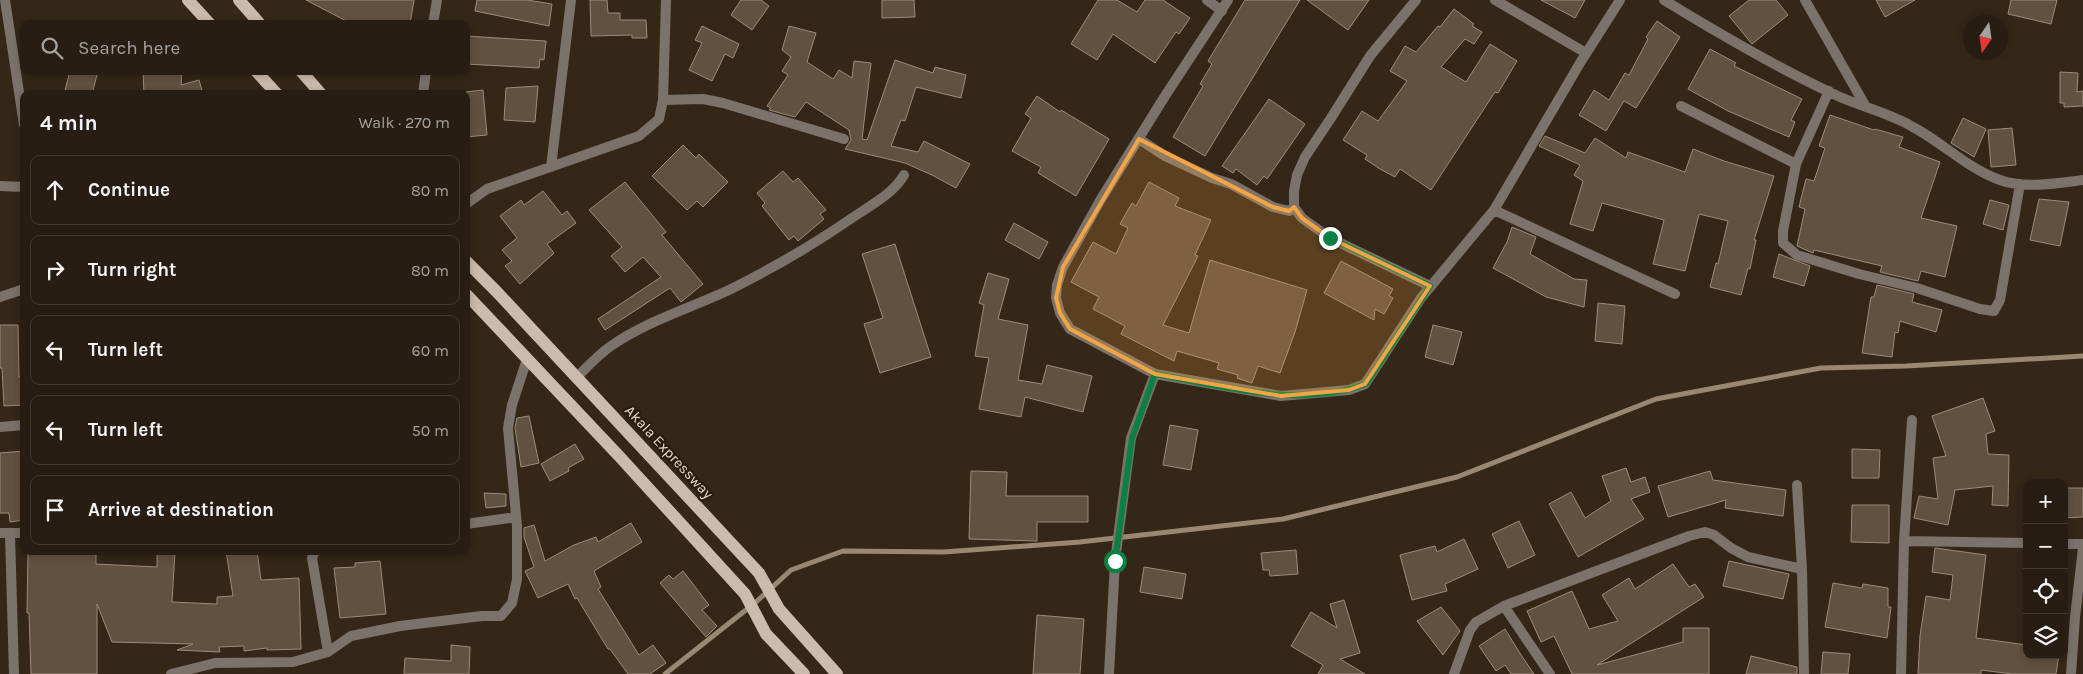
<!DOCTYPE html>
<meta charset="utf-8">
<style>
:root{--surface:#271d12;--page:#332a20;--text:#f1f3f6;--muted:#a4a29f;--line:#433b32}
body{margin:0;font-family:Karla,sans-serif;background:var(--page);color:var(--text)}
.controls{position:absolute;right:15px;bottom:15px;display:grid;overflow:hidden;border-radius:10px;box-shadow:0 2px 8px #0003}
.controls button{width:45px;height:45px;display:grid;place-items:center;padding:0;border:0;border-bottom:1px solid var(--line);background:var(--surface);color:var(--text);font:25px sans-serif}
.compass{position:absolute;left:1963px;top:15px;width:45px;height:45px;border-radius:50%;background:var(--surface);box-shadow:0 2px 8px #0003;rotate:193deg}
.stop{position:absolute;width:15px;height:15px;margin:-11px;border:4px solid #0b8043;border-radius:50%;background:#fff}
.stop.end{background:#0b8043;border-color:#fff;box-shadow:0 1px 5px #0008}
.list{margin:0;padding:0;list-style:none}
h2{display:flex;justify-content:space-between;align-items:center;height:65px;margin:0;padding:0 20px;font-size:21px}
h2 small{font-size:16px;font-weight:400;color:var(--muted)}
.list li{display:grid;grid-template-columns:32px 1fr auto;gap:15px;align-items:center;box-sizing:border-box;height:70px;margin:0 10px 10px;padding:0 10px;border:1px solid var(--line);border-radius:10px}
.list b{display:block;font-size:19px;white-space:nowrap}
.list em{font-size:16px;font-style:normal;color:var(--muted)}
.icon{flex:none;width:28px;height:28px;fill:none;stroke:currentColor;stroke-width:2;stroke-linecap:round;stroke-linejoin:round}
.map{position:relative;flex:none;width:2083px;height:674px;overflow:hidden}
.search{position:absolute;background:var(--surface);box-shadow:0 2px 8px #0003;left:20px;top:20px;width:450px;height:55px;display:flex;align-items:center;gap:12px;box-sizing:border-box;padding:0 18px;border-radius:10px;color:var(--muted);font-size:19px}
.panel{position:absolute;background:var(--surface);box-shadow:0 2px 8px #0003;left:20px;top:90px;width:450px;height:465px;border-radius:10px}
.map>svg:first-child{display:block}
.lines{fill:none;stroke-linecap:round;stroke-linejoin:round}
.stream{stroke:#9a8772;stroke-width:5}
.building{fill:#615141;stroke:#9c8b7a}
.minor{stroke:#7a726b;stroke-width:10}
.primary{stroke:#cbbbac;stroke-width:12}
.route{stroke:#0b8043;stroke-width:6}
.marked{fill:#f3a443;fill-opacity:0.2;stroke:#f3a443;stroke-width:4;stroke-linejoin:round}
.labels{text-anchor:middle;stroke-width:4.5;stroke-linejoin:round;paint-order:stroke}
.street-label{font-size:15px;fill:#e1d8cf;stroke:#2a1d0e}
</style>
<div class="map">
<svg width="2083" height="674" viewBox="0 0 2083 674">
<rect width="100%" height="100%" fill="#342718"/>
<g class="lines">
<path class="stream" d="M 665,674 L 756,602 L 791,570 L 843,551 L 944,552 L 1080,542 L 1283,519 L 1457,477 L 1656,399 L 1821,368 L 1906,366 L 2083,356"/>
</g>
<path class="building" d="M 306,0 L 414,0 L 410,24 L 352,24 Z
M 477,0 L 527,0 L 552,4 L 549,26 L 475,11 Z
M 590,0 L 607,0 L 608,13 L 620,13 L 620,20 L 646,20 L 647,38 L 632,38 L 632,35 L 591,36 Z
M 741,0 L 761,0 L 769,6 L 752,30 L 731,15 Z
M 882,0 L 914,0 L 915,17 L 882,18 Z
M 1098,0 L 1117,0 L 1137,12 L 1145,0 L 1163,0 L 1190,18 L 1179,34 L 1176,32 L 1155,63 L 1113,34 L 1097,60 L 1071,44 Z
M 1245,0 L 1300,0 L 1205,156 L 1173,137 L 1203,86 L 1200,84 L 1212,64 L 1208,61 Z
M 1307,0 L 1369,0 L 1348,30 Z
M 1541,0 L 1585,0 L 1575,18 Z
M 1749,0 L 1776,0 L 1788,15 L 1752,44 L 1729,16 Z
M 1876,0 L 1915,0 L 1885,17 Z
M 2011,0 L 2057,0 L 2051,24 L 2008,14 Z
M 1454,9 L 1474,24 L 1472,26 L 1482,32 L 1474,44 L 1465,39 L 1441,67 L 1466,82 L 1490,44 L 1517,61 L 1498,93 L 1495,92 L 1431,190 L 1400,169 L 1395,177 L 1380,169 L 1365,159 L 1367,155 L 1343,140 L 1362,111 L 1378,121 L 1407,81 L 1390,71 L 1405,46 L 1416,52 L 1438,26 L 1440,27 Z
M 1657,21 L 1680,37 L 1636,108 L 1624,101 L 1606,131 L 1579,115 L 1594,90 L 1609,100 L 1625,73 L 1629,75 L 1648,39 L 1646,37 Z
M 702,26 L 739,44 L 733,58 L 725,54 L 712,81 L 689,70 L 702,43 L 695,40 Z
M 789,26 L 816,33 L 807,62 L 833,79 L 839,70 L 852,78 L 854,61 L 871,63 L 862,139 L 867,140 L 895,60 L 933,73 L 935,67 L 966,75 L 961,98 L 916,87 L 905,121 L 901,120 L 891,146 L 918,152 L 924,141 L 970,164 L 956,188 L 932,175 L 905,163 L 845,149 L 851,140 L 849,130 L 806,102 L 795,117 L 769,110 L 771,108 L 767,106 L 788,75 L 782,71 L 791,57 L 782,50 Z
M 466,36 L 546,41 L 544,60 L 540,59 L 539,68 L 466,64 Z
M 1710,49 L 1736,63 L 1734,66 L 1802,99 L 1791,120 L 1795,122 L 1789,137 L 1728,111 L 1688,89 Z
M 70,71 L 98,71 L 92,94 L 64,94 Z
M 143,71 L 182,71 L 181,85 L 199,80 L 203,94 L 144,94 Z
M 2060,72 L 2078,73 L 2077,92 L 2083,91 L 2083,106 L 2064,107 L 2064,103 L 2060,103 Z
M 538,86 L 535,122 L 504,120 L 506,88 Z
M 483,90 L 487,135 L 466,137 L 466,92 Z
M 1037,96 L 1060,112 L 1061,110 L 1109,139 L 1076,196 L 1038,173 L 1041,167 L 1012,151 L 1031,118 L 1025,114 Z
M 1269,99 L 1305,124 L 1267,179 L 1264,176 L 1257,185 L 1236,169 L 1233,173 L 1222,166 Z
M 1830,115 L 1874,130 L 1875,129 L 1903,137 L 1899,147 L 1940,162 L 1921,218 L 1957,226 L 1945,277 L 1921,271 L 1918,281 L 1880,272 L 1882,266 L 1814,250 L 1813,253 L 1797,246 L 1805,209 L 1799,207 L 1806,179 L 1814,181 L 1825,148 L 1819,146 Z
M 1963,118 L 1986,129 L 1974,157 L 1951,143 Z
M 2012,128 L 2016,165 L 1991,167 L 1988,130 Z
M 1545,136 L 1585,153 L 1595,138 L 1626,158 L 1628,152 L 1685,172 L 1693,149 L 1724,161 L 1774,176 L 1754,240 L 1756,240 L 1750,269 L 1748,268 L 1741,295 L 1710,287 L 1716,263 L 1718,264 L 1728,221 L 1699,214 L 1685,271 L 1653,264 L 1664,220 L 1602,203 L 1593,231 L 1570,224 L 1583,181 L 1574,175 L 1580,165 L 1539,146 Z
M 683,145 L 696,158 L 699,154 L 728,182 L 703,207 L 697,201 L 687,210 L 652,176 Z
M 783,171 L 793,182 L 798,178 L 826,210 L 820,214 L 824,219 L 798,241 L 794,236 L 789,240 L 762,206 L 765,203 L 757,193 Z
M 625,182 L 666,232 L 662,235 L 703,284 L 681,302 L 670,288 L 605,330 L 598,319 L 661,277 L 643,257 L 625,272 L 611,256 L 622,247 L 589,210 Z
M 1149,182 L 1179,198 L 1175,206 L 1211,220 L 1195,255 L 1198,256 L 1163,325 L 1189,333 L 1210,260 L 1307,290 L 1295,332 L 1280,373 L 1258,366 L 1252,383 L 1237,378 L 1238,375 L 1217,369 L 1219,363 L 1177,351 L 1174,361 L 1121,334 L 1125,326 L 1093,309 L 1099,297 L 1071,282 L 1093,242 L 1116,254 L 1128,228 L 1120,224 L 1132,203 L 1136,206 Z
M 543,191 L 562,215 L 567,211 L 576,223 L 547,244 L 554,253 L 520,284 L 505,266 L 512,261 L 502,250 L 517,238 L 500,216 L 521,200 L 524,205 Z
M 2039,199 L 2069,202 L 2060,246 L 2030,240 Z
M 1990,200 L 2009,205 L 2003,230 L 1983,224 Z
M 1014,223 L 1048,242 L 1039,259 L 1005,240 Z
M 1512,227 L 1536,237 L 1530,254 L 1574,279 L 1587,280 L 1584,307 L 1546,297 L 1493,268 L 1507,242 Z
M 895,244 L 931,357 L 880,373 L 864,324 L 883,318 L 862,254 Z
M 1779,254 L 1810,266 L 1804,286 L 1773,277 Z
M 1341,261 L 1393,289 L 1389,296 L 1393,298 L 1384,314 L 1375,309 L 1374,320 L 1324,293 Z
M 988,273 L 1009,279 L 998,319 L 1028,325 L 1018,380 L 1042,384 L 1047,365 L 1092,376 L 1083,412 L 1025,397 L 1021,417 L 979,409 L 989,358 L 975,356 L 984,305 L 979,303 Z
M 1877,285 L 1914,294 L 1912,302 L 1942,310 L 1936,332 L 1900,321 L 1898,333 L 1895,332 L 1892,357 L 1862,353 L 1871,297 L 1874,297 Z
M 1598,303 L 1625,306 L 1622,344 L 1595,341 Z
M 0,325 L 18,325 L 19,377 L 24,376 L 24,405 L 4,406 L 2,368 L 0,368 Z
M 1433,325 L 1462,332 L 1453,365 L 1425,357 Z
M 1983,398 L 1995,431 L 1986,434 L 1988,454 L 2009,455 L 2008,506 L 1992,505 L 1993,486 L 1955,490 L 1948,525 L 1914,518 L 1919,496 L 1938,499 L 1933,458 L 1946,456 L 1932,416 Z
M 529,416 L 539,463 L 521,467 L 515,428 L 517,418 Z
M 1170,425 L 1198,430 L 1191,470 L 1163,465 Z
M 575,444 L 584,459 L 568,468 L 569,471 L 550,481 L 541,464 Z
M 1852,449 L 1880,450 L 1879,478 L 1852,478 Z
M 24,451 L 24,520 L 10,522 L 9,513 L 0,513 L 0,453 Z
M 1626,468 L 1631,482 L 1645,477 L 1650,492 L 1631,499 L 1644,519 L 1578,557 L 1549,504 L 1571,492 L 1585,518 L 1611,501 L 1602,476 Z
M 971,471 L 1007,472 L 1006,496 L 1088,496 L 1088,522 L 1037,522 L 1037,541 L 969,539 Z
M 1710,471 L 1713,480 L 1786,490 L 1783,516 L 1725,508 L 1726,500 L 1668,517 L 1658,486 Z
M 2064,488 L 2083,488 L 2083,517 L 2064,518 Z
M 484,493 L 506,494 L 506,506 L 486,508 Z
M 1852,505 L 1889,505 L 1889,543 L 1851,542 Z
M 1519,521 L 1535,555 L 1508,568 L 1492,534 Z
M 631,523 L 642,542 L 594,571 L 601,587 L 598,589 L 639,655 L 653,645 L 666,663 L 650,674 L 628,674 L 610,649 L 608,649 L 577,598 L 575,599 L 568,584 L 538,598 L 525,571 L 534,567 L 524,537 L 524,528 L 534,525 L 545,561 L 574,545 L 596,537 L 598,542 Z
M 1464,539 L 1478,569 L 1445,584 L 1447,591 L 1412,600 L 1400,555 L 1435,546 L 1437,552 Z
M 1935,548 L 1986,555 L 1976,638 L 2027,645 L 2027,655 L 2059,655 L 2056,674 L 2013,674 L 1981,670 L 1981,674 L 1918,674 L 1920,636 L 1926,596 L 1950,600 L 1953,575 L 1932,572 Z
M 1296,550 L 1298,574 L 1270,576 L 1269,570 L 1263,570 L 1261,553 Z
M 28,551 L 96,551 L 96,564 L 157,567 L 157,551 L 175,551 L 172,602 L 217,604 L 217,597 L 233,596 L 226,551 L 257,551 L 261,580 L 299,578 L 301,649 L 267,650 L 267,648 L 244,651 L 244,646 L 219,647 L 220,652 L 177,650 L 193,644 L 112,642 L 97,604 L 97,674 L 31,674 L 29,613 L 27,613 Z
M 380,561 L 386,614 L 340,618 L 334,568 L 355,567 L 355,563 Z
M 1729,561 L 1789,574 L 1783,599 L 1723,586 Z
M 1673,564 L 1689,587 L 1695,584 L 1704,597 L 1597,665 L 1683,642 L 1683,628 L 1709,628 L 1709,674 L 1572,674 L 1554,636 L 1541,642 L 1527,611 L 1572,591 L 1589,629 L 1618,621 L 1602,595 L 1629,578 L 1635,589 Z
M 1144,567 L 1186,574 L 1182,599 L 1140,592 Z
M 683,571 L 709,605 L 702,610 L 717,626 L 706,637 L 660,583 L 669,575 L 673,579 Z
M 1833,583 L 1862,588 L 1863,584 L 1888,588 L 1888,607 L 1891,607 L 1887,638 L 1825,627 Z
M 1344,600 L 1360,653 L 1340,659 L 1365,674 L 1318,674 L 1323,665 L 1291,646 L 1311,612 L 1337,628 L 1330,604 Z
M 1441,607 L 1460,631 L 1443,655 L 1417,621 Z
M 1037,615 L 1084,619 L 1080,674 L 1033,674 Z
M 1505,629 L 1521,655 L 1534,674 L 1511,674 L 1505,665 L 1496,671 L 1479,646 Z
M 451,645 L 470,647 L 469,674 L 404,674 L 405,658 L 451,661 Z
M 1823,652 L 1850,654 L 1848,674 L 1821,674 Z
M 1751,656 L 1797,667 L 1797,674 L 1746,674 Z"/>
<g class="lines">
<path class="minor" d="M 5,0 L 24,125
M 1207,0 L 1222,11
M 1228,0 L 1165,96 L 1101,199 L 1063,267 L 1057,285 L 1056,298 L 1060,313 L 1070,329 L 1155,374 L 1281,396 L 1349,390 L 1365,384 L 1421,298 L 1494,210 L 1580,63 L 1620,0
M 1416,0 L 1370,56 L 1331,118 L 1305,157 L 1297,175 L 1294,191 L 1294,207 L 1302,218 L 1330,238 L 1430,286
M 1495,0 L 1586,53
M 1664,0 C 1721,35 1779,69 1840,97 C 1863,107 1891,114 1913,127 C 1943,143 1967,168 2000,180 C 2023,189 2059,183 2083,180
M 1805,0 L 1866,107
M 433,24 L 437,0
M 1829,91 L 1796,164 L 1783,231 L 1783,243 L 1797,255 L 1859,274 L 1917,288 L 1980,309 L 1994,311 L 2000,300 L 2020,184
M 423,94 L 426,71
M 663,100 L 703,99 L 723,103 L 844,139
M 1681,106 L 1796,164
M 1139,139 L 1165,156 L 1212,178 L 1231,184 L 1273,207 L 1289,211 L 1294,207
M 551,167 L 571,0
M 0,186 L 24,187
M 466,204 L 487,189 L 639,136 L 659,119 L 663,100 L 666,0
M 1494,210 L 1675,294
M 0,297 L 24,289
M 577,377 C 588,366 598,355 611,346 C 647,321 691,308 731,289 C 773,268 813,245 852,218 C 871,205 893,194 904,175
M 0,427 L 24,425
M 1797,485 L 1802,569 L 1804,674
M 466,524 L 516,517
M 0,533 L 24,533
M 10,534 L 14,674
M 1904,541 L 2027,543
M 2064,544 L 2083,544
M 315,551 L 312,558 L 328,652
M 1504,606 L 1550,674
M 171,674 L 215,663 L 293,662 L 328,652 L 351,636 L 400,626 L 482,616 L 501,616 L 512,603 L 517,579 L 517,526 L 508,428 L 512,405 L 527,359
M 1109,674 L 1115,561 L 1131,438 L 1155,374
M 1454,674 L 1470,630 L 1476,622 L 1504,606 L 1689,536 L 1705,532 L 1714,535 L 1731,548 L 1748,557 L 1802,569
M 1901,674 L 1904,541 L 1912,420
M 2071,674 L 2075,617 L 2083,548"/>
<path class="primary" d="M 188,0 L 210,24
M 239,0 L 260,24
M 256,71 L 277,94
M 301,71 L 321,94
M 466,261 L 496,291 L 759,573 L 779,609 L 837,674
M 466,294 L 619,456 L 745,594 L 766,634 L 804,674"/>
</g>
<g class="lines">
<path class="route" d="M 1115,561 L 1132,438 L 1155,374 C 1223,386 1298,409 1366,384 L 1430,286 L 1330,238"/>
</g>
<path class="marked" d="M 1139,139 L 1273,207 L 1289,211 L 1294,207 L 1302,218 L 1330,238 L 1430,286 L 1365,384 L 1349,390 L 1281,396 L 1155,374 L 1070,329 L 1060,313 L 1056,298 L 1063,267 Z"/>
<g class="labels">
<g class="street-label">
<text transform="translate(669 452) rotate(47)" y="5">Akala Expressway</text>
</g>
</g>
</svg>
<div class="controls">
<button>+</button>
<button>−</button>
<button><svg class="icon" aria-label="locate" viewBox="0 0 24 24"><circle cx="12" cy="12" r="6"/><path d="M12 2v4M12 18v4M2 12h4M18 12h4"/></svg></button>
<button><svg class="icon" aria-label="layers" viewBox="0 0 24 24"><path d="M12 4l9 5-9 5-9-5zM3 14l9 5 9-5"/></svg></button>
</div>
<svg class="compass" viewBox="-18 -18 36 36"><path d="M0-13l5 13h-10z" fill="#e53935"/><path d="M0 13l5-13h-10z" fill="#a4a29f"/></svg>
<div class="stop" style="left:1115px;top:561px"></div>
<div class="stop end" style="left:1330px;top:238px"></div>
<div class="search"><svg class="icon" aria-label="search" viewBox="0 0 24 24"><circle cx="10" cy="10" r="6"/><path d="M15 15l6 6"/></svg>Search here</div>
<section class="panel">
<h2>4 min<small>Walk · 270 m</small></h2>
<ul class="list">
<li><svg class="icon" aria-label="ahead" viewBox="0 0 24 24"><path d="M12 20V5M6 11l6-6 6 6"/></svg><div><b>Continue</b></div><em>80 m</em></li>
<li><svg class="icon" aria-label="right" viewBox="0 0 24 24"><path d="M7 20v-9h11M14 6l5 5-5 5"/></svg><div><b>Turn right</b></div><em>80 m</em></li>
<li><svg class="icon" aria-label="left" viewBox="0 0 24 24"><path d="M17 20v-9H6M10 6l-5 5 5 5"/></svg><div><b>Turn left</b></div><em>60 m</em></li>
<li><svg class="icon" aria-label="left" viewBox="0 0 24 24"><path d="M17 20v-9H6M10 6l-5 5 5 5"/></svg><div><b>Turn left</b></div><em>50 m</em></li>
<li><svg class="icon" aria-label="arrive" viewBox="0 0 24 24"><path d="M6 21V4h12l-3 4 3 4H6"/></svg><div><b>Arrive at destination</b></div></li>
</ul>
</section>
</div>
